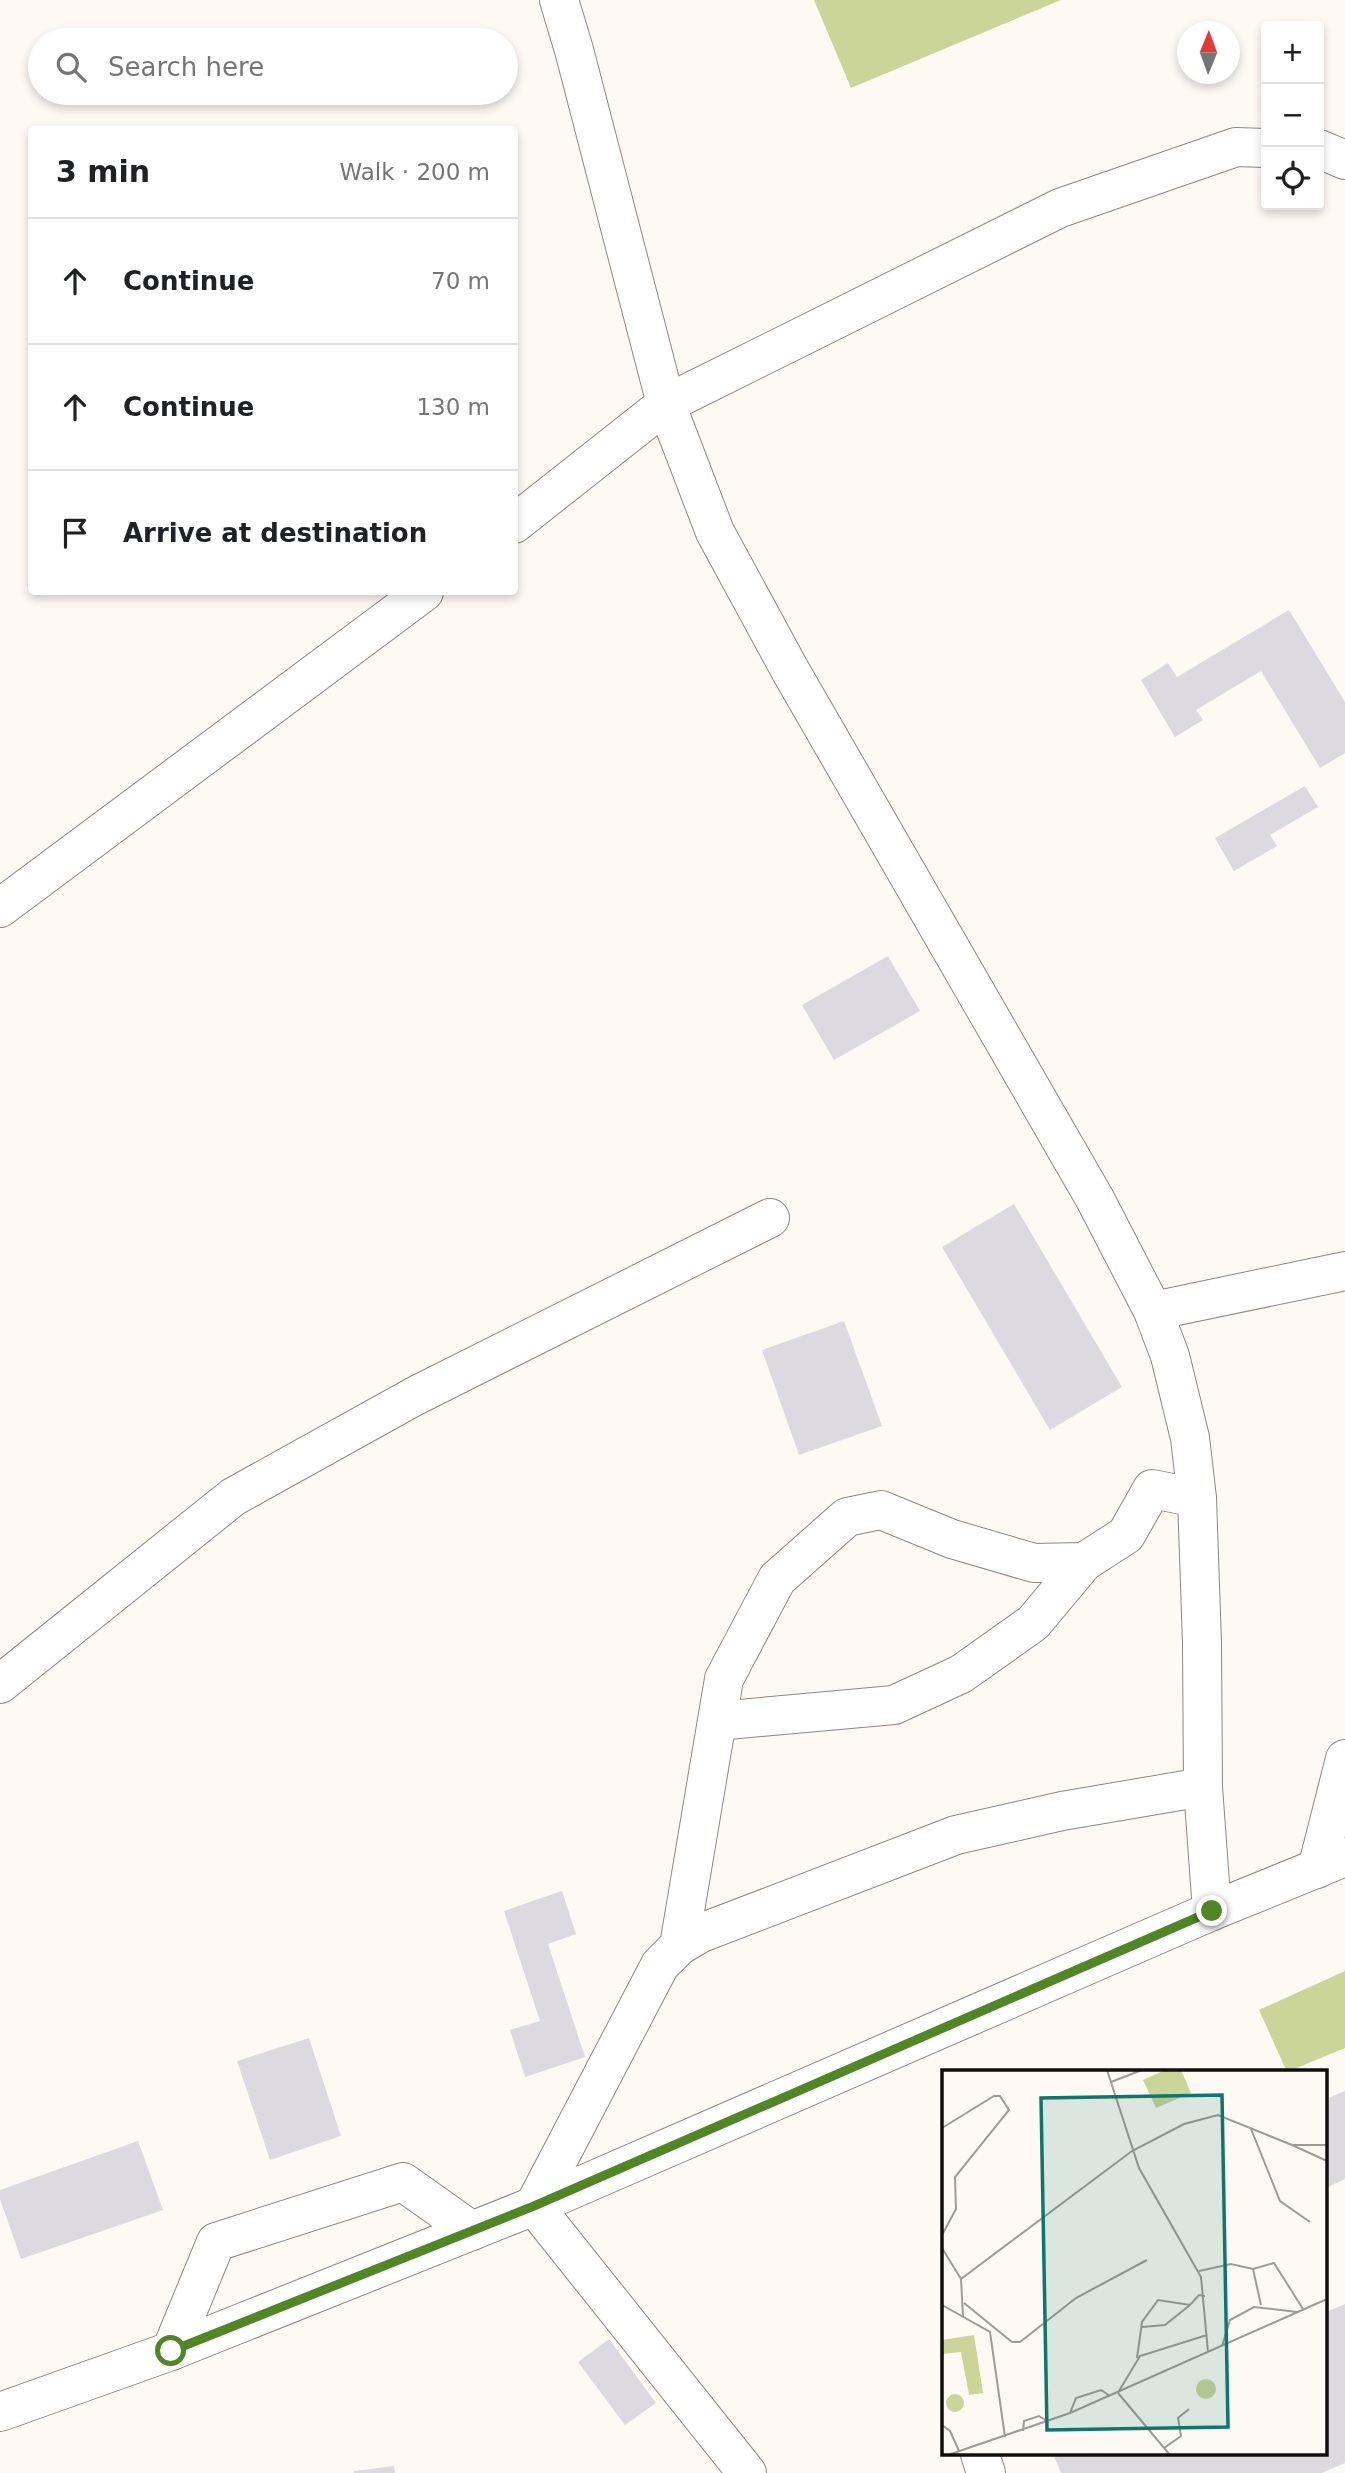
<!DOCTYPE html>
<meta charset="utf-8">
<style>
:root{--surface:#fff;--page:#f2f2f2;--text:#202124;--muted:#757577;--line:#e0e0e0}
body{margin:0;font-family:"DejaVu Sans",sans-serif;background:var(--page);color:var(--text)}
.controls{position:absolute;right:21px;top:21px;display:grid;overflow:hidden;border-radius:7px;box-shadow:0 4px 10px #0003}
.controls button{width:63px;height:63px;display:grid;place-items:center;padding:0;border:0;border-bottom:2px solid var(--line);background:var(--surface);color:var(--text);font:35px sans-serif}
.compass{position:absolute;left:1177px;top:21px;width:63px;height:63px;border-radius:50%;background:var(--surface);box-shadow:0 4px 10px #0003;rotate:1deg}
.stop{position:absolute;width:21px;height:21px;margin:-16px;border:5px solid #4e8723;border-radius:50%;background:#fff}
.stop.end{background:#4e8723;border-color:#fff;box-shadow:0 2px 7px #0008}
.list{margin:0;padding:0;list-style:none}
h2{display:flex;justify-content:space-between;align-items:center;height:91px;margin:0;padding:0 28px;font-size:30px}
h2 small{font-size:23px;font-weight:400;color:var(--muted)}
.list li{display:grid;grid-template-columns:46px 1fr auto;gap:21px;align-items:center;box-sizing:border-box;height:126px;padding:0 28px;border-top:2px solid var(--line)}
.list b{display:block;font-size:26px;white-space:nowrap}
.list em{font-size:23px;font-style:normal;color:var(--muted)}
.icon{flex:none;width:38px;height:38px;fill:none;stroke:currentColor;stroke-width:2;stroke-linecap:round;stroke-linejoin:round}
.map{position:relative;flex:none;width:1345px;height:2473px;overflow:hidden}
.search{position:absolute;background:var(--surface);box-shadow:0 4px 10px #0003;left:28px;top:28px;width:490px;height:77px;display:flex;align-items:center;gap:18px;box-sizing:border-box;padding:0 24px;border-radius:38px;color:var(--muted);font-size:26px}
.panel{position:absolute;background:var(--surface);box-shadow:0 4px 10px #0003;left:28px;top:126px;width:490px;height:469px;border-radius:7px}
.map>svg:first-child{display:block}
.green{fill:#ccd598}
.building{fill:#ddd9e0}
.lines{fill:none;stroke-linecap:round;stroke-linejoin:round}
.minor-casing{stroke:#8d8783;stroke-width:40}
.major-casing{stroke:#8d8783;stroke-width:40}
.minor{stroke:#fff;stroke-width:38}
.major{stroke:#fff;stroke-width:38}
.route{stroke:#4e8723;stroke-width:9}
.inset-road{fill:none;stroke:#a09b98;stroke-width:2}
.view{fill:#0f766e;fill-opacity:0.15;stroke:#0f766e;stroke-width:3.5}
.inset-edge{fill:none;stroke:#110f0d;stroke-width:3.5}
</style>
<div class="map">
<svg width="1345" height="2473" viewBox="0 0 1345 2473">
<rect width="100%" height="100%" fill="#fff9f4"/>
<path class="green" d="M 814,0 L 1061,0 L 851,88 Z
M 1345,1971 L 1345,2048 L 1287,2072 L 1259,2010 Z"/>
<path class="building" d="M 1289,610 L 1345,702 L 1345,753 L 1320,768 L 1261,671 L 1196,710 L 1203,720 L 1175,737 L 1141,680 L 1168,663 L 1177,677 Z
M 1305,786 L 1318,807 L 1270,835 L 1277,846 L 1234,871 L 1215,838 Z
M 888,956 L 920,1011 L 834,1060 L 802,1005 Z
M 1014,1204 L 1122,1387 L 1050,1430 L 942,1247 Z
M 844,1321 L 882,1426 L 799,1455 L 762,1350 Z
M 562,1891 L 576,1934 L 548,1944 L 585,2057 L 525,2077 L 510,2030 L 540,2021 L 504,1911 Z
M 309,2038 L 341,2136 L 270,2160 L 237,2061 Z
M 1345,2091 L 1345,2179 L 1326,2188 L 1326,2099 Z
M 138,2141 L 163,2210 L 21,2259 L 0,2199 L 0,2190 Z
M 1345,2304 L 1345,2463 L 1322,2473 L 1061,2473 L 1053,2454 L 1326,2454 L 1326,2312 Z
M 609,2339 L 656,2403 L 625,2425 L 578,2362 Z
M 394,2466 L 395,2473 L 354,2473 L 354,2471 Z"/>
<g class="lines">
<g class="minor-casing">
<path id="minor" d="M 559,0 L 574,50 L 666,404 L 715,532 L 790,670 L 1095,1199 L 1153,1311 L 1170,1356 L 1190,1438 L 1197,1498 L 1202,1643 L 1203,1787 L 1212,1911
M 1319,149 L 1345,160
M 514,524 L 666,404 L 1060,208 L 1236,147 L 1266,148
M 0,908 L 424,592
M 1153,1311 L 1345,1271
M 0,1684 L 233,1497 L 415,1396 L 770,1218
M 717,1721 L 894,1705 L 961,1674 L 1033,1623 L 1084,1562
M 1317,1869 L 1345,1759
M 679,1946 L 724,1679 L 777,1579 L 847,1517 L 881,1510 L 952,1539 L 1034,1563 L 1084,1562 L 1126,1535 L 1152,1489 L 1197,1498
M 534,2206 L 660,1965 L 679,1946 L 701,1933 L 956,1835 L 1062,1811 L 1203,1787
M 171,2351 L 216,2242 L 403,2182 L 472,2231
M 980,2454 L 986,2473"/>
</g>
<g class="major-casing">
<path id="major" d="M 534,2206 L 747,2473
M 0,2412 L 171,2351 L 534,2206 L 1212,1911 L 1345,1857"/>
</g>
<use href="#minor" class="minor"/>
<use href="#major" class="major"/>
</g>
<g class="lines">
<path class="route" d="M 171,2351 L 534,2206 L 1212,1911"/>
</g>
<g transform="translate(942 2070)">
<rect width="385" height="385" fill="#fff9f4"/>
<path d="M 223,0 L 239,0 L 249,23 L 214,38 L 201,10 ZM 32,265 L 41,323 L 27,325 L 19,282 L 0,284 L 0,270 ZM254 319a10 10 0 1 1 20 0a10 10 0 1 1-20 0ZM4 333a9 9 0 1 1 18 0a9 9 0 1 1-18 0Z" fill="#ccd598"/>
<path class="inset-road" d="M 165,0 L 197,98 L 259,207 L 266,282M 169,12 L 200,0M 0,58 L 52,26 L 58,26 L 67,40 L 13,107 L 14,139 L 0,165M 309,59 L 338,131 L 368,152M 350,75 L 385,91M 0,178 L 19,209M 311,199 L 319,235M 257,201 L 289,194 L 311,199 L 332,193 L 361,239M 22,233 L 70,272 L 78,272 L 134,228 L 205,190M 0,235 L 48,262 L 63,367M 21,246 L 19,209 L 190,81 L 242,54 L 276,45 L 350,75 L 385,75M 200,257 L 223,255 L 248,235M 280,276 L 288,250 L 312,237 L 355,242M 195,288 L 200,252 L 216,230 L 248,235 L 257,225 L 263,226M 177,321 L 198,286 L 265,265M 176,323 L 228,385M 128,343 L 134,328 L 159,320 L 168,326M 0,355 L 8,361 L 17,381M 81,361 L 82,351 L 97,346 L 105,351M 222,378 L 239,366 L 236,348 L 247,339M 6,385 L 128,343 L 385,229"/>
<path class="view" d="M 280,25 L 286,357 L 105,360 L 99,28 Z"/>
<rect width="385" height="385" class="inset-edge"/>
</g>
</svg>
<div class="controls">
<button>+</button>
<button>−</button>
<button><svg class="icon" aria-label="locate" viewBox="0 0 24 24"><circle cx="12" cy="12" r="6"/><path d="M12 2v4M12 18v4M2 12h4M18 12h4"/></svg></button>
</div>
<svg class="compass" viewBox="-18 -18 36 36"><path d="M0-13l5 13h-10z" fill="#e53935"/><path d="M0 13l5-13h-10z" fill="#757577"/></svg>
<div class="stop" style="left:171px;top:2351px"></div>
<div class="stop end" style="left:1212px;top:1911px"></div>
<div class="search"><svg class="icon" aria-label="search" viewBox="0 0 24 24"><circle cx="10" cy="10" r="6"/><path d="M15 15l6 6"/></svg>Search here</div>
<section class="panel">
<h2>3 min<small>Walk · 200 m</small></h2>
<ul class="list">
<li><svg class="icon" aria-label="ahead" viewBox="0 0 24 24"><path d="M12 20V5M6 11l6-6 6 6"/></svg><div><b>Continue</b></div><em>70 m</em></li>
<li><svg class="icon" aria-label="ahead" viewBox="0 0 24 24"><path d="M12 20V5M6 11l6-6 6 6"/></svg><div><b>Continue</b></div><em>130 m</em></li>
<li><svg class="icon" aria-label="arrive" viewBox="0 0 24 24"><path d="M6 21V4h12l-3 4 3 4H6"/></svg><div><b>Arrive at destination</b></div></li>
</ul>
</section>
</div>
